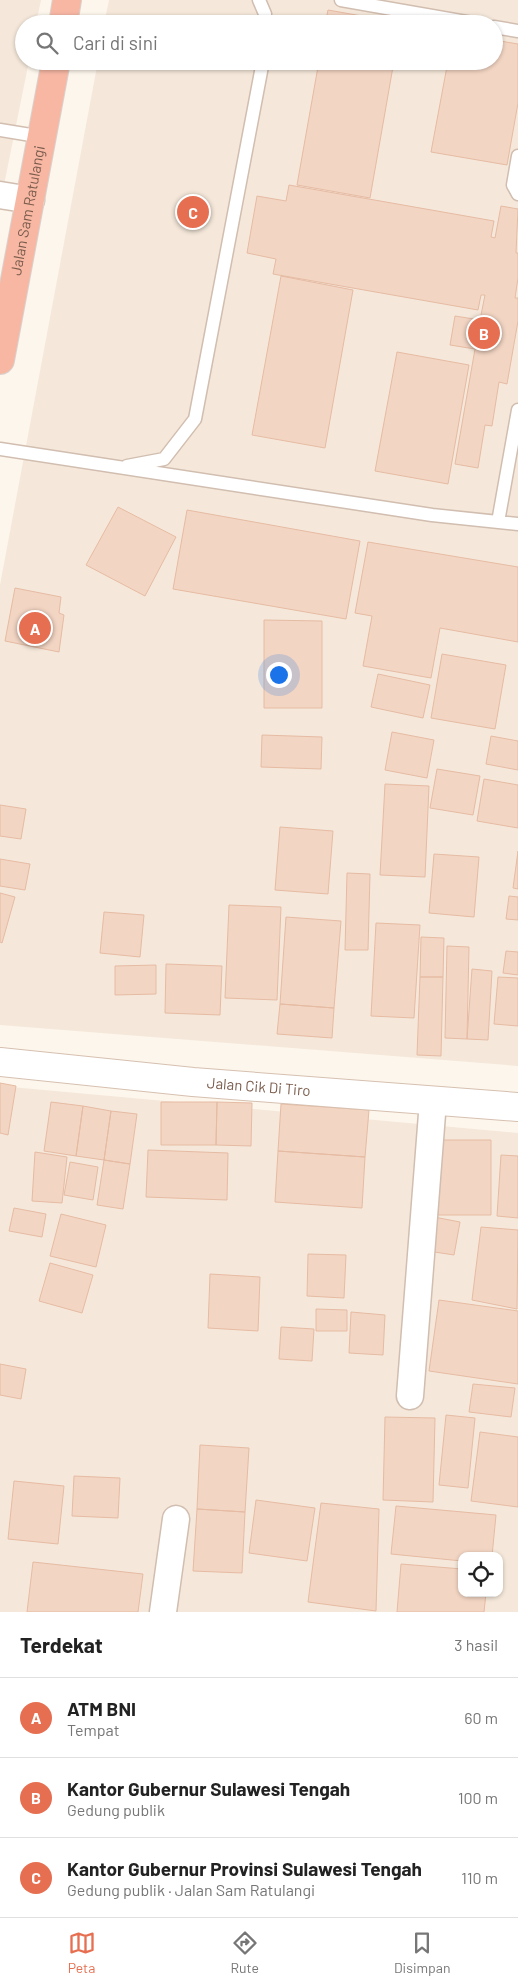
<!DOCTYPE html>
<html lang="id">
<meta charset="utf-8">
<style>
:root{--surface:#fff;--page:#f2f2f2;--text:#222;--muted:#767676;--line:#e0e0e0;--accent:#e76f51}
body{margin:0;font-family:Barlow,sans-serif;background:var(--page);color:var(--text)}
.controls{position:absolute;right:15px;bottom:15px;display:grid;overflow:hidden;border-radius:10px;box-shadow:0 1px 4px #0004}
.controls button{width:45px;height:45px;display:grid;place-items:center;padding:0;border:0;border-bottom:1px solid var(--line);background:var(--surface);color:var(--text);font:25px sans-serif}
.you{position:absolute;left:278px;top:674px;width:18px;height:18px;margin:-12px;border:4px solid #fff;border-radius:50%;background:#1a73e8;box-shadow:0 0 0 8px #1a73e833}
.badge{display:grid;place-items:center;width:32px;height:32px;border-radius:50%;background:var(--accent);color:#fff;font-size:16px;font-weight:700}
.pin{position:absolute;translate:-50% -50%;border:2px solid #fff;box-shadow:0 1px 5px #0006}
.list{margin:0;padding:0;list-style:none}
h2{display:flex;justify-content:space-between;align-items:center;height:65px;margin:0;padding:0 20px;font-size:21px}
h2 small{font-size:16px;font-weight:400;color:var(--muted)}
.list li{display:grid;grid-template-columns:32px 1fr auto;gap:15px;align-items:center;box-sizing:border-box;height:80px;padding:0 20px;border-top:1px solid var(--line)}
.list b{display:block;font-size:19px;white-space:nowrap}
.list p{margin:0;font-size:16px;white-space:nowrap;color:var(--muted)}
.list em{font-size:16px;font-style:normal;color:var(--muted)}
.icon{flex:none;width:28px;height:28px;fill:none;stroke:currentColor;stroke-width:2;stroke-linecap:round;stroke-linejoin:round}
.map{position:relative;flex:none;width:518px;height:1612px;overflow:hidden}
.search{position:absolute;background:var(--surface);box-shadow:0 1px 4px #0004;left:15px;right:15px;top:15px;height:55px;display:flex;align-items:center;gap:12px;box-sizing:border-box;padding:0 18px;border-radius:28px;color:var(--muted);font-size:19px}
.sheet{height:305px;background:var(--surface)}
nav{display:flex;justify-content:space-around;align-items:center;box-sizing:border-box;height:70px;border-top:1px solid var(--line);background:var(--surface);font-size:14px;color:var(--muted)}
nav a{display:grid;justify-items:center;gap:2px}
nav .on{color:var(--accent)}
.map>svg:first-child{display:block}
.residential{fill:#f5e8da;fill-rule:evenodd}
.building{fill:#f3d5c3;stroke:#e6bba3}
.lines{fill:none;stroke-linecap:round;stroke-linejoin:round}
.lane-casing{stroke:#d1beb0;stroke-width:15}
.street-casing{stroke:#d1beb0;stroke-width:29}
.secondary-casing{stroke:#d6c0b0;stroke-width:30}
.highway-casing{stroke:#dad1cd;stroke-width:30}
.lane{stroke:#fff;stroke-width:12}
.street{stroke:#fff;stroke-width:26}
.secondary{stroke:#fff;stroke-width:28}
.highway{stroke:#f7b7a3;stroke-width:28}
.labels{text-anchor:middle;stroke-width:4;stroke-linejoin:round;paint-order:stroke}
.street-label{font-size:15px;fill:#7a5c4d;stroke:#fffaf3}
</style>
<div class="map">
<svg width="518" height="1612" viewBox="0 0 518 1612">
<rect width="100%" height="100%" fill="#fdf6ec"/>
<path class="residential" d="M 0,0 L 41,0 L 36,24 L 24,24 L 24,61 L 29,61 L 0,205 Z
M 109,0 L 518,0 L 518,1066 L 0,1025 L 0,585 L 98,61 L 494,61 L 494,24 L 104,24 Z
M 0,1086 L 518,1133 L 518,1612 L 0,1612 ZM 462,1556 L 499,1556 L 499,1593 L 462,1593 Z"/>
<path class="building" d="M 328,10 L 401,23 L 401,24 L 325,24 Z
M 494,40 L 518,44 L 518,103 L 507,165 L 431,152 L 448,61 L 494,61 Z
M 319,61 L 394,61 L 370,198 L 297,185 Z
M 289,185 L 494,221 L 491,237 L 495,238 L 501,206 L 518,209 L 516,253 L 518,253 L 518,278 L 515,298 L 518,298 L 518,321 L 507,384 L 499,382 L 492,426 L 485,425 L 478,468 L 455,464 L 475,349 L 450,345 L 455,316 L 480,320 L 485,295 L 481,295 L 478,310 L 273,274 L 276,259 L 247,253 L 257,196 L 286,201 Z
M 281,276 L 353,290 L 325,448 L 252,435 Z
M 397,352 L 469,365 L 448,484 L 375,471 Z
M 118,507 L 176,537 L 145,596 L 86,565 Z
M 187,510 L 360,541 L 346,619 L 173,589 Z
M 368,542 L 518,567 L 518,642 L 440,628 L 431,678 L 363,666 L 372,616 L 355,613 Z
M 15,588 L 61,597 L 59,613 L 64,615 L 59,652 L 5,641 Z
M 264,620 L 322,621 L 322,708 L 264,708 Z
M 442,654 L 506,665 L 495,729 L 431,718 Z
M 378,674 L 430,685 L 423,718 L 371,707 Z
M 392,732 L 434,740 L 427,778 L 385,770 Z
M 262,735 L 322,737 L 321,769 L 261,767 Z
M 491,736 L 518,741 L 518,770 L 486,764 Z
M 437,769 L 480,776 L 473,815 L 430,808 Z
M 484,779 L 518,785 L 518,828 L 477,821 Z
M 385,784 L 429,786 L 425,877 L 380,875 Z
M 0,805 L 26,809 L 21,839 L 0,836 Z
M 280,827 L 333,831 L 328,894 L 275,890 Z
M 518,851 L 518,889 L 513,888 Z
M 434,854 L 479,857 L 474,917 L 429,913 Z
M 0,859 L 30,864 L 25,890 L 0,886 Z
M 347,873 L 370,874 L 368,950 L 345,950 Z
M 0,893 L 15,897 L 2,943 L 0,942 Z
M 509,896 L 518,897 L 518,920 L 506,919 Z
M 229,905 L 281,907 L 277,1000 L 225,998 Z
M 104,912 L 144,915 L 140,957 L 100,953 Z
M 286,917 L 341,921 L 334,1008 L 280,1004 Z
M 376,923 L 420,925 L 414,1018 L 371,1016 Z
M 421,937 L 444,938 L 443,977 L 420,977 Z
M 447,946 L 469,947 L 467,1039 L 445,1038 Z
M 506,951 L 518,952 L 518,975 L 503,973 Z
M 166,964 L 222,966 L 220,1015 L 165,1013 Z
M 156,965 L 156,994 L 115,995 L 115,966 Z
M 472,969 L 492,971 L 488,1040 L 467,1039 Z
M 420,977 L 443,977 L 441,1056 L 417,1055 Z
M 498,977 L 518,978 L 518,1026 L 494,1024 Z
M 280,1004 L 334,1008 L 332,1038 L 277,1034 Z
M 0,1083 L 16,1086 L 8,1135 L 0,1133 Z
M 51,1102 L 83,1106 L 76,1156 L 44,1151 Z
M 161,1102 L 217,1102 L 216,1145 L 161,1145 Z
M 217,1102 L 252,1103 L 251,1146 L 216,1145 Z
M 281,1104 L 369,1110 L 365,1157 L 278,1151 Z
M 83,1106 L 111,1111 L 104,1160 L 76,1156 Z
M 111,1111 L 137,1114 L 130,1164 L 104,1160 Z
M 438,1140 L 491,1140 L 491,1215 L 438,1215 Z
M 148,1150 L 228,1153 L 227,1200 L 146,1197 Z
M 278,1151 L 365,1157 L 362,1208 L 275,1202 Z
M 35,1152 L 67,1157 L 62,1203 L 32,1201 Z
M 501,1155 L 518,1156 L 518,1218 L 497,1216 Z
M 104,1160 L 130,1164 L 123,1209 L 97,1205 Z
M 70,1162 L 98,1167 L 93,1200 L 64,1195 Z
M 14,1208 L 46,1214 L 42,1237 L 9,1231 Z
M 61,1214 L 106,1225 L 96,1267 L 50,1256 Z
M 434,1217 L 460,1222 L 454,1255 L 428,1251 Z
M 481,1227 L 518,1230 L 517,1309 L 472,1300 Z
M 308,1254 L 346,1255 L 344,1298 L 307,1296 Z
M 50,1263 L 93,1275 L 82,1313 L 39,1301 Z
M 210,1274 L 260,1277 L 258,1331 L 208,1328 Z
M 439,1300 L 518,1311 L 518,1384 L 429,1371 Z
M 316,1309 L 347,1310 L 347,1331 L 316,1331 Z
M 351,1312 L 385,1315 L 383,1355 L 349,1353 Z
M 281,1327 L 314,1329 L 312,1361 L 279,1359 Z
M 0,1364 L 26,1369 L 21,1399 L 0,1395 Z
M 473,1384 L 515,1388 L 511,1417 L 469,1412 Z
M 446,1415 L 475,1418 L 468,1488 L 439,1485 Z
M 385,1417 L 435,1418 L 433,1502 L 383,1500 Z
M 480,1432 L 518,1437 L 518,1507 L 471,1501 Z
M 200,1445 L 249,1448 L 245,1512 L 197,1509 Z
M 74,1476 L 120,1478 L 118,1518 L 72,1516 Z
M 14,1481 L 64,1486 L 58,1544 L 8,1539 Z
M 256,1500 L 315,1508 L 307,1561 L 249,1553 Z
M 321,1503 L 379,1509 L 376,1611 L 308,1602 Z
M 396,1506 L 496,1515 L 492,1556 L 462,1556 L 462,1561 L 391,1554 Z
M 197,1509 L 245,1512 L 242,1573 L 193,1571 Z
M 33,1562 L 143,1574 L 138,1612 L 27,1612 Z
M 401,1564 L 462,1569 L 462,1593 L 486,1593 L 484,1612 L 397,1612 Z"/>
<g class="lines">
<g class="lane-casing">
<path id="lane" d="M 259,0 L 265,14 L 265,24
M 341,0 L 478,24
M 494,27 L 518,31
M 0,130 L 43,137
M 518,156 L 513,185 L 518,194
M 0,449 L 432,515 L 518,524
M 127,466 L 164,459 L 195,419 L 263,61
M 498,522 L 518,410"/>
</g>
<g class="street-casing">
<path id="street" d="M 0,195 L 31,200
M 410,1396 L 433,1101
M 163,1612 L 176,1519"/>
</g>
<g class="secondary-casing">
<g id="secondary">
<path id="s1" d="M 0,1062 L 193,1082 L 518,1107"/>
</g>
</g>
<g class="highway-casing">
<g id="highway">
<path d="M 63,24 L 67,0"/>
<path id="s2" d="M 0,360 L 56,61"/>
</g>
</g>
<use href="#lane" class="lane"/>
<use href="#street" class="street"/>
<use href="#secondary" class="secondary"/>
<use href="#highway" class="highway"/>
</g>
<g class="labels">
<g class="street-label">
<text dy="5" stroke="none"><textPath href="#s2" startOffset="152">Jalan Sam Ratulangi</textPath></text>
<text dy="5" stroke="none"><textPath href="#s1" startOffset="260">Jalan Cik Di Tiro</textPath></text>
</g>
</g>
</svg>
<div class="controls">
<button><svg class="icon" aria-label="locate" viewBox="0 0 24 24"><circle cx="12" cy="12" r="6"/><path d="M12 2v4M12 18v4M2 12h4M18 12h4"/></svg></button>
</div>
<div class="you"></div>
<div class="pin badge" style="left:35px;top:628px">A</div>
<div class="pin badge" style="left:484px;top:333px">B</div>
<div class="pin badge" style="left:193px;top:212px">C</div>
<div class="search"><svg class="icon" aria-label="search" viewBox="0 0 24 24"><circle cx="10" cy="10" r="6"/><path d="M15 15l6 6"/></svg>Cari di sini</div>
</div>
<section class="sheet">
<h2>Terdekat<small>3 hasil</small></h2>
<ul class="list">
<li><span class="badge">A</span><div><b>ATM BNI</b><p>Tempat</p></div><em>60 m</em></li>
<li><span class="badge">B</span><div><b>Kantor Gubernur Sulawesi Tengah</b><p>Gedung publik</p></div><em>100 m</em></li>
<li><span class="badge">C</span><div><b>Kantor Gubernur Provinsi Sulawesi Tengah</b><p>Gedung publik · Jalan Sam Ratulangi</p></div><em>110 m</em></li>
</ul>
</section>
<nav>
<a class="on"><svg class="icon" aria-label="map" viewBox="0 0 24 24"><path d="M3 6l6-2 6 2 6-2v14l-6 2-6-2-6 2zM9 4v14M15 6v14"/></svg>Peta</a>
<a><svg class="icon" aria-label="directions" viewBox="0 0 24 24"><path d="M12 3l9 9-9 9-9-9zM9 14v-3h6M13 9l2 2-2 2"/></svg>Rute</a>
<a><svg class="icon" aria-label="saved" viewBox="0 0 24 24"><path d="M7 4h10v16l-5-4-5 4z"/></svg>Disimpan</a>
</nav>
